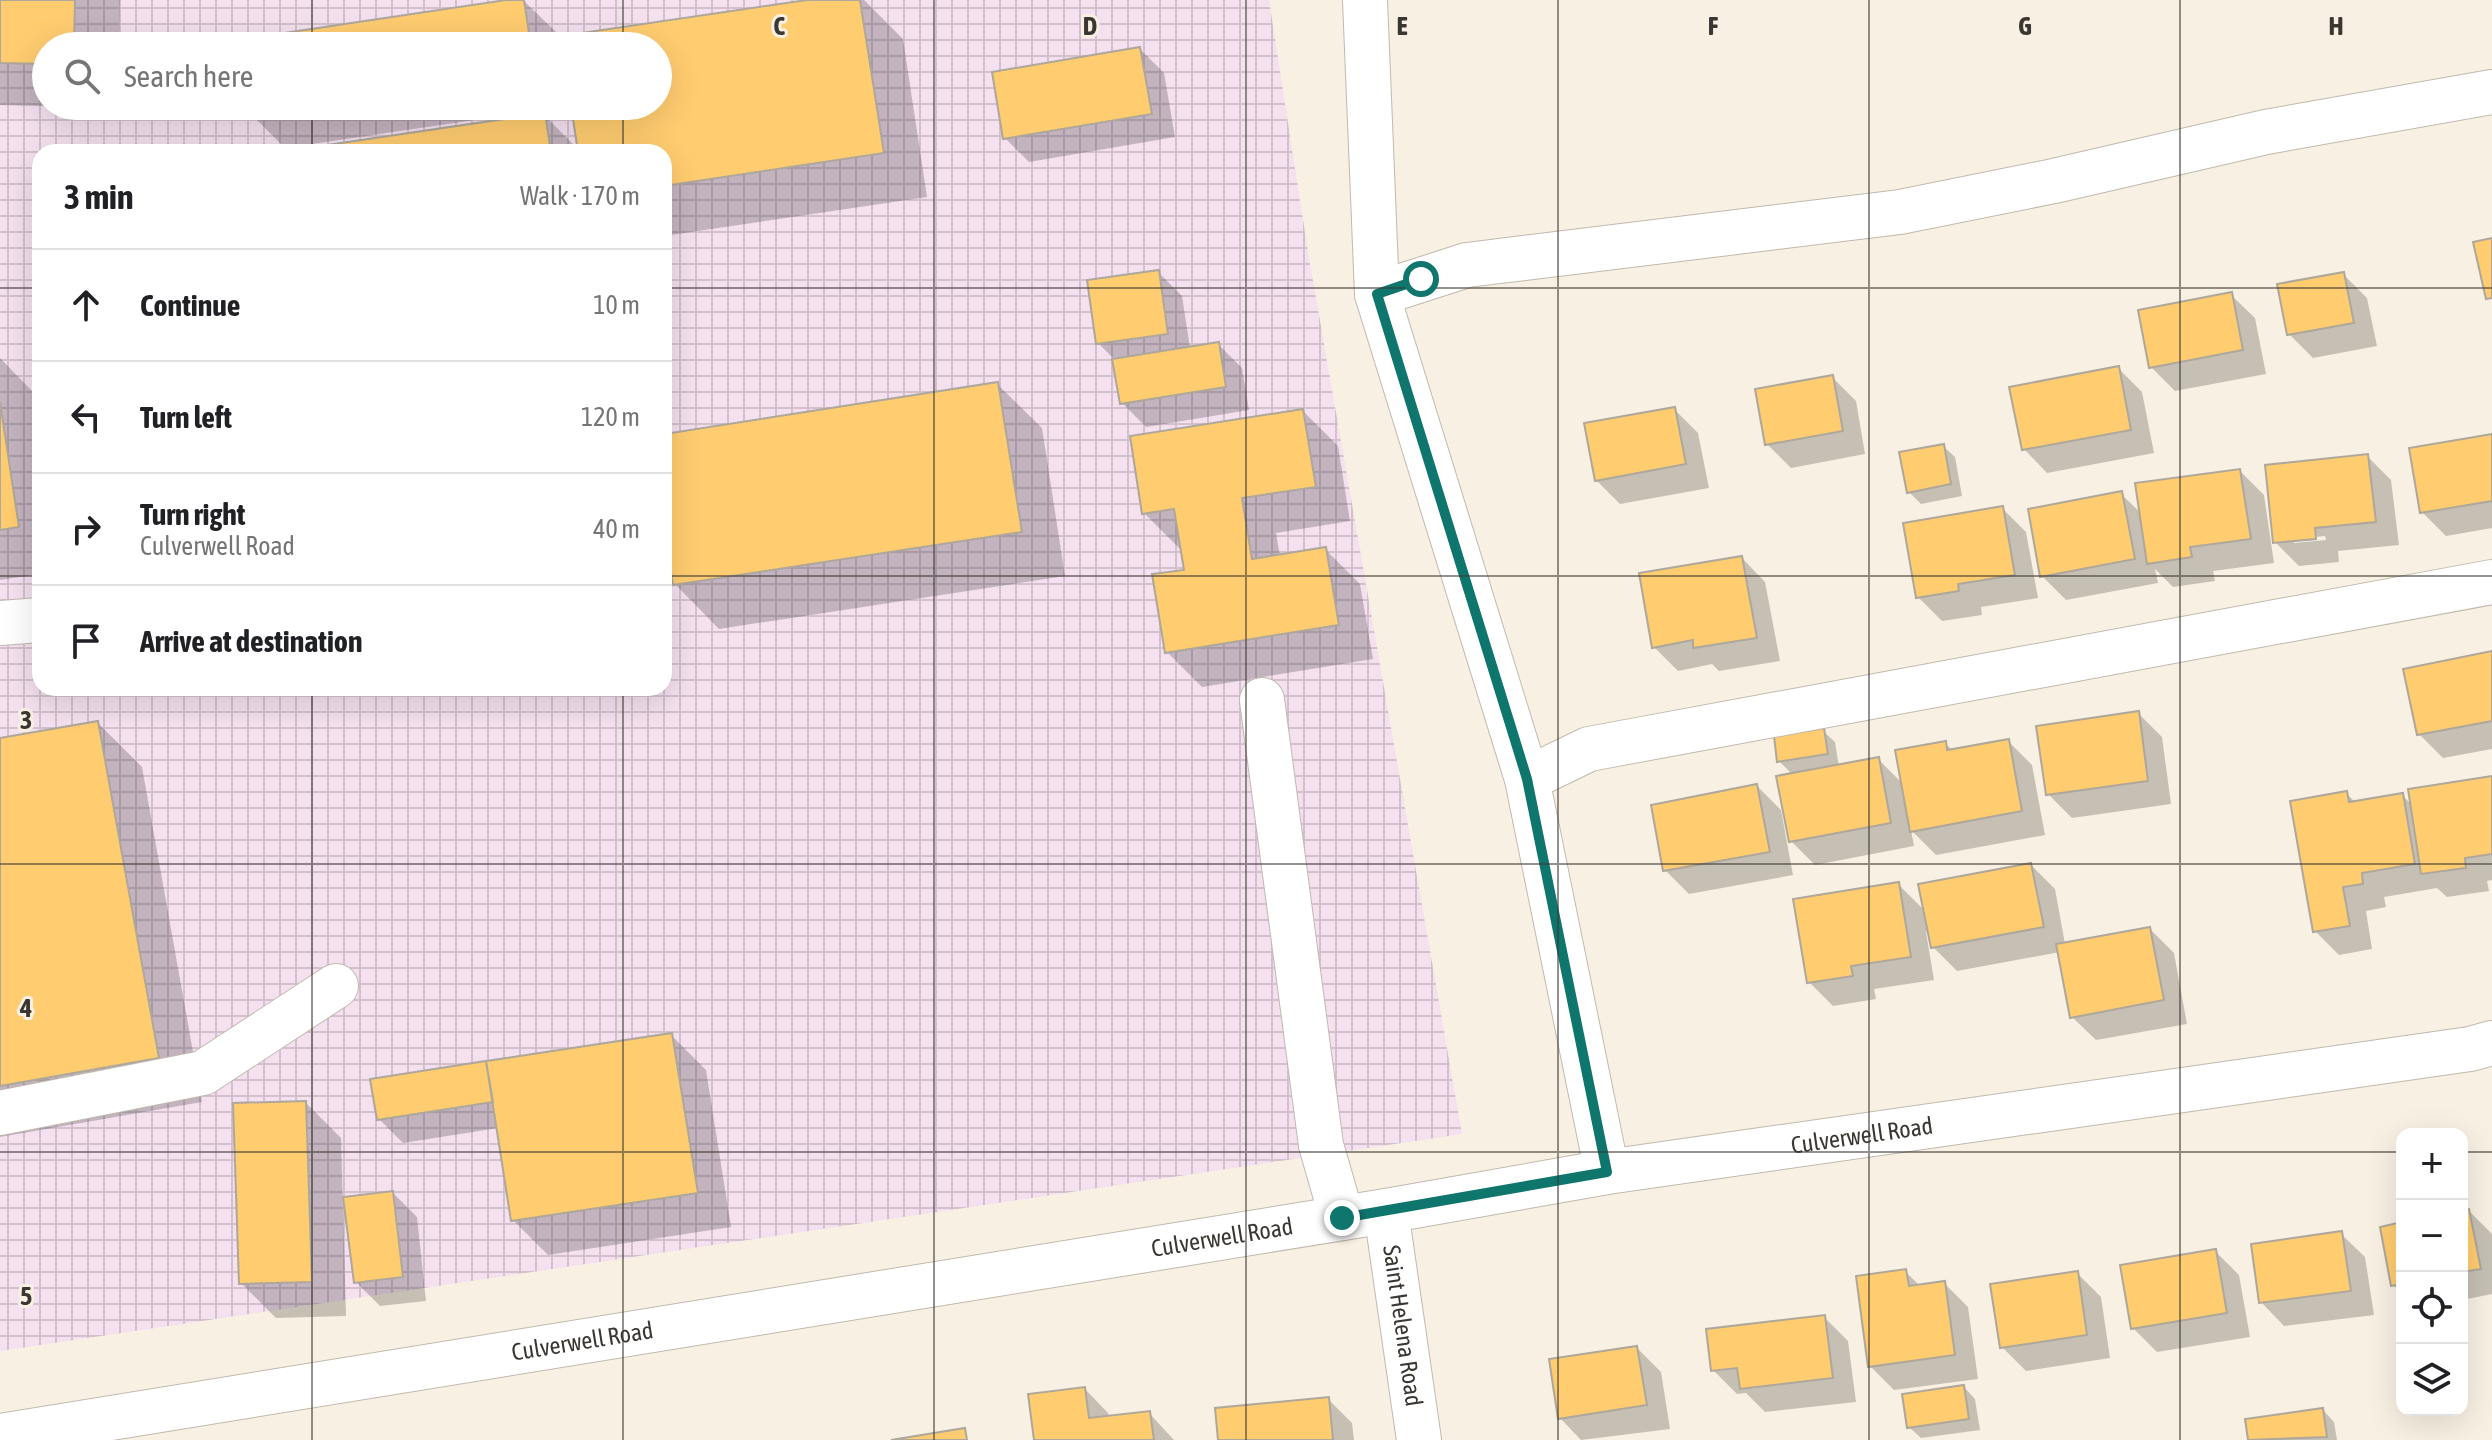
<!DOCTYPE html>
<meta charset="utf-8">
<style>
:root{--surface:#fff;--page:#f6f6f6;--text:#202124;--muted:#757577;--line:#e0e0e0}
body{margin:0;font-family:"Asap Condensed",sans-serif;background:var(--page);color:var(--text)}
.controls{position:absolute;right:24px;bottom:24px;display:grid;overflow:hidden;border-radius:16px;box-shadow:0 8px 32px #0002}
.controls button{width:72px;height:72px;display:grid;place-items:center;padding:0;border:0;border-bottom:2px solid var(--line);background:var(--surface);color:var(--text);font:40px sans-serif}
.stop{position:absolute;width:24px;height:24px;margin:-18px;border:6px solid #0f766e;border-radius:50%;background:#fff}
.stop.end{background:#0f766e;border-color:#fff;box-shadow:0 2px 8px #0008}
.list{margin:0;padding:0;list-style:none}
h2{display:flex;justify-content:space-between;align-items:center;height:104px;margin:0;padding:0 32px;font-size:34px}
h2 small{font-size:26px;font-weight:400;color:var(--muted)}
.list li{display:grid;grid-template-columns:52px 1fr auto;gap:24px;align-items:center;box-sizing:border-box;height:112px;padding:0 32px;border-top:2px solid var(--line)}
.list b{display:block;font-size:30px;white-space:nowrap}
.list p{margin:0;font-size:26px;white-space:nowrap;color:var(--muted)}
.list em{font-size:26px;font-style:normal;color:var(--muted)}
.icon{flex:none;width:44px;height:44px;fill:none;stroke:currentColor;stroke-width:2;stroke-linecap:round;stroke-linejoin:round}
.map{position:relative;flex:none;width:2492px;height:1440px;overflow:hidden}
.search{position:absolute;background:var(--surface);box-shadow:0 8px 32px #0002;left:32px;top:32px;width:640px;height:88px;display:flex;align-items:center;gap:20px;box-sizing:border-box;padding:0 28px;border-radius:44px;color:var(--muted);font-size:30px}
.panel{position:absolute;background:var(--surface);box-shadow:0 8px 32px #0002;left:32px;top:144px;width:640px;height:552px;border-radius:24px}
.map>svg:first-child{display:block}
.industrial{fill:url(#industrial-grid);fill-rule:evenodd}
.shadow{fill:#0003;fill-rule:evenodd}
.building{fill:#ffcc70;stroke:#aea79b;stroke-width:2}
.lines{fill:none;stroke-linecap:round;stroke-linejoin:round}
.minor-casing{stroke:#c1b9ad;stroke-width:46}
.minor{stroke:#fff;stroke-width:44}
.route{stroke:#0f766e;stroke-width:10}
.grid{fill:none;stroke:#3a3732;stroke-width:2;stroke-opacity:0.55}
.labels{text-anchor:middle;stroke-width:6;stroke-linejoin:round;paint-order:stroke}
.street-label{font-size:24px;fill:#3a3732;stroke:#f8f0e2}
.grid-label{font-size:26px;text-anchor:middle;font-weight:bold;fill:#3a3732;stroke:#f8f0e2;stroke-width:6;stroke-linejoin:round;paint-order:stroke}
</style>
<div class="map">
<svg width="2492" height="1440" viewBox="0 0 2492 1440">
<defs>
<pattern id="industrial-grid" width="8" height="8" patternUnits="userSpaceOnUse" patternTransform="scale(2)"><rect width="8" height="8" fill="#f4e0ef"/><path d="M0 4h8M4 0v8" fill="none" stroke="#d2c1cd"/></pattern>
</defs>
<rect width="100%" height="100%" fill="#f8f0e2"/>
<path class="industrial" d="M 0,0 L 1269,0 L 1308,252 L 1462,1134 L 0,1351 ZM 46,46 L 658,46 L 658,106 L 46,106 ZM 40,152 L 664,152 L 664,688 L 40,688 Z"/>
<path class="shadow" d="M 0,0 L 120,0 L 119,46 L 46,46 L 46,106 L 118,108 L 0,105 Z
M 520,0 L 523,0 L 558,34 L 559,46 L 241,46 Z
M 821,0 L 864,0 L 903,39 L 927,197 L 664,236 L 664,152 L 289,152 L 544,115 L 580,151 L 573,106 L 658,106 L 658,46 L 564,46 Z
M 1140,49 L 1164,73 L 1175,137 L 1029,162 L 1005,138 Z
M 249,106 L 569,106 L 285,148 L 250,113 Z
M 1158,272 L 1182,296 L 1190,348 L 1218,344 L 1242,368 L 1249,410 L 1146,427 L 1122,403 L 1114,359 L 1098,343 Z
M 2343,274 L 2367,298 L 2377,346 L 2313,358 L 2289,334 Z
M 2231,295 L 2255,318 L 2266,374 L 2175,391 L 2151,367 Z
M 0,358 L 35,394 L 40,424 L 40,574 L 0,580 Z
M 2118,368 L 2142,392 L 2154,453 L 2047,473 L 2024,449 Z
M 1832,377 L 1856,401 L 1865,454 L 1791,468 L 1767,444 Z
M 997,384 L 1042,428 L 1065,576 L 719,629 L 675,584 L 664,517 L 664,436 Z
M 1674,409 L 1698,433 L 1709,488 L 1620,504 L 1596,480 Z
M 1303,411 L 1338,446 L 1350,521 L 1276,533 L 1280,556 L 1325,549 L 1360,584 L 1373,659 L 1202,687 L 1167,652 L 1187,571 L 1183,548 L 1179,548 L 1144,513 Z
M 2492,436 L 2492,528 L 2446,536 L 2422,512 Z
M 1943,446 L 1955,457 L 1962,496 L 1921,504 L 1909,492 Z
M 2367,456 L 2391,480 L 2399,545 L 2338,551 L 2339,562 L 2299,566 L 2275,542 ZM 2325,536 L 2326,540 L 2294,543 L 2294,539 Z
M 2240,471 L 2264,495 L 2274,563 L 2213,571 L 2215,581 L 2173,587 L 2155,569 L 2158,583 L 2066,600 L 2042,576 L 2121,494 L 2142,514 Z
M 2002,508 L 2026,532 L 2038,598 L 1981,607 L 1982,615 L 1942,621 L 1918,597 Z
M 1742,558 L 1765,582 L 1780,661 L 1719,671 L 1712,664 L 1678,671 L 1654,647 Z
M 2492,653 L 2492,749 L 2443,758 L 2419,734 Z
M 2138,713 L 2162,737 L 2171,804 L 2072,818 L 2048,794 Z
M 98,723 L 142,767 L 202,1102 L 0,1137 L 0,740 Z
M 1823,731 L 1835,742 L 1839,767 L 1879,760 L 1903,784 L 1945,743 L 1953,751 L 2008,741 L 2032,765 L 2045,835 L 1936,855 L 1911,830 L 1914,846 L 1815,865 L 1791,841 L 1793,775 L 1779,761 Z
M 2492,778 L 2492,880 L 2487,881 L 2489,891 L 2447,897 L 2437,888 L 2384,897 L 2386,907 L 2366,911 L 2372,949 L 2339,955 L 2315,931 L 2346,793 L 2356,803 L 2402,795 L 2412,805 Z
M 1757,786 L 1781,810 L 1793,875 L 1689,894 L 1665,870 Z
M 2031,865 L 2055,889 L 2065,944 L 2150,929 L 2174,953 L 2187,1024 L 2096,1040 L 2072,1017 L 2060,952 L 1957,971 L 1933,947 L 1929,931 L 1926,932 L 1934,980 L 1874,989 L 1876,999 L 1833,1006 L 1809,982 L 1898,884 L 1926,912 Z
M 671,1035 L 706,1070 L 731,1227 L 548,1255 L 513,1220 L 498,1128 L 403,1143 L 379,1119 Z
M 306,1103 L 341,1138 L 346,1316 L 276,1318 L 241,1283 Z
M 393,1193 L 417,1217 L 426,1301 L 380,1306 L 356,1282 Z
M 2469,1211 L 2492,1234 L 2492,1294 L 2462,1300 L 2462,1212 Z
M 2402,1224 L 2402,1294 L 2393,1285 Z
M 2341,1234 L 2365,1257 L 2374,1315 L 2284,1326 L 2261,1302 Z
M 2215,1251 L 2239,1275 L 2250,1337 L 2157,1352 L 2133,1328 Z
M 1905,1271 L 1920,1286 L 1944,1283 L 1968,1307 L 1978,1379 L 1894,1390 L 1870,1366 Z
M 2077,1273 L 2101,1297 L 2110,1358 L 2026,1371 L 2002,1347 Z
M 1824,1317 L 1848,1341 L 1856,1402 L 1765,1412 L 1746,1393 L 1737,1394 L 1713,1370 Z
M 1637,1348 L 1661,1372 L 1670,1429 L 1581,1440 L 1560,1418 Z
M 1964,1387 L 1975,1399 L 1980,1430 L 1921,1438 L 1909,1427 Z
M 1085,1389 L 1108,1413 L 1109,1417 L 1149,1413 L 1174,1440 L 1036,1440 Z
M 1328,1399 L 1352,1423 L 1354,1440 L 1220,1440 Z
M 2323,1410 L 2334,1422 L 2337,1440 L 2250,1440 L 2247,1421 Z"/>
<path class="building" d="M 0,0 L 75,0 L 74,46 L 46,46 L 46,64 L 0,63 Z
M 506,0 L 524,0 L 531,46 L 239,46 L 238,40 Z
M 807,0 L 860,0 L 884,153 L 664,186 L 664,152 L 578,152 L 571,106 L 658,106 L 658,46 L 562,46 L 561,36 Z
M 1140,47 L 1152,114 L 1003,139 L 992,72 Z
M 247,106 L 305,106 L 249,114 Z
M 545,113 L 551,152 L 286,152 L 286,151 Z
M 2492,238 L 2492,298 L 2486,299 L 2473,242 Z
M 1159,270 L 1168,334 L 1096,344 L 1087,280 Z
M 2344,272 L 2354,323 L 2287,335 L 2277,284 Z
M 2232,292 L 2243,350 L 2149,368 L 2138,310 Z
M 1219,342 L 1226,387 L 1120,404 L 1112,359 Z
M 2119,366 L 2131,430 L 2022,450 L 2009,387 Z
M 1833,375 L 1843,431 L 1765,445 L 1755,389 Z
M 998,382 L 1022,532 L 673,585 L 664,530 L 664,434 Z
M 0,402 L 19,527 L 0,530 Z
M 1675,407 L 1686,464 L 1595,481 L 1584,423 Z
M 1303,409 L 1316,487 L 1242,498 L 1252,559 L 1326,547 L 1339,625 L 1165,653 L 1152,574 L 1184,570 L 1174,509 L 1142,514 L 1130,436 Z
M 2492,434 L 2492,501 L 2420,513 L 2409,448 Z
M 1944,444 L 1951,484 L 1907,493 L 1899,452 Z
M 2368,454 L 2376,522 L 2315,528 L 2316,539 L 2273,543 L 2265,465 Z
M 2240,469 L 2251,539 L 2190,547 L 2192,557 L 2147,564 L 2135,483 Z
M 2122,491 L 2135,559 L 2040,577 L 2028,509 Z
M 2003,506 L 2015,575 L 1958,584 L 1959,591 L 1916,598 L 1903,523 Z
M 1742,556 L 1757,638 L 1693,648 L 1693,640 L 1652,648 L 1639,573 Z
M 2492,651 L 2492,721 L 2417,735 L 2403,669 Z
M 2139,711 L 2148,781 L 2046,795 L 2036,726 Z
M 98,721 L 159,1058 L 0,1086 L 0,738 Z
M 1824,728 L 1828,754 L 1777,762 L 1774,736 Z
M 2009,739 L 2022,811 L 1910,832 L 1895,750 L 1946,741 L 1947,750 Z
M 1879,757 L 1891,823 L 1789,842 L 1776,776 Z
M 2492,776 L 2492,854 L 2465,858 L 2466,868 L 2421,874 L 2408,789 Z
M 1757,784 L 1770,852 L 1663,871 L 1651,805 Z
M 2347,791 L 2349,802 L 2403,793 L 2415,864 L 2362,873 L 2363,884 L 2343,887 L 2350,926 L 2313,932 L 2290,801 Z
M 2031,863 L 2044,927 L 1931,948 L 1918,884 Z
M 1899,882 L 1911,957 L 1851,966 L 1853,976 L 1807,983 L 1793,899 Z
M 2150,927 L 2164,1000 L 2070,1018 L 2056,944 Z
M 672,1033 L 698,1193 L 511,1221 L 486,1061 Z
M 486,1061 L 493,1102 L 377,1120 L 370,1079 Z
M 306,1101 L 312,1282 L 239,1284 L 233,1103 Z
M 393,1191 L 403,1277 L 354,1283 L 343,1197 Z
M 2469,1209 L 2481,1269 L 2462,1272 L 2462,1210 Z
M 2402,1222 L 2402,1284 L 2391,1286 L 2380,1227 Z
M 2342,1231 L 2351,1291 L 2259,1303 L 2251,1244 Z
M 2216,1249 L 2227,1313 L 2131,1329 L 2120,1265 Z
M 1906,1269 L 1909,1286 L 1945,1281 L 1955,1355 L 1868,1367 L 1856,1276 Z
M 2078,1271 L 2087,1335 L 2000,1348 L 1990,1284 Z
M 1825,1315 L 1833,1378 L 1740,1389 L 1737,1368 L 1711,1371 L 1706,1329 Z
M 1637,1346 L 1647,1405 L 1558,1419 L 1549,1359 Z
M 1964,1385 L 1969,1419 L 1907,1428 L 1902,1394 Z
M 1085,1387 L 1089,1418 L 1150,1411 L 1154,1440 L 1034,1440 L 1028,1394 Z
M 1329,1397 L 1333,1440 L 1218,1440 L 1215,1408 Z
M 2323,1408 L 2327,1437 L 2248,1440 L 2245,1419 Z
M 965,1428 L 967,1440 L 891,1440 Z"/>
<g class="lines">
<g class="minor-casing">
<g id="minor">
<path d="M 1365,0 L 1377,294 L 1527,779 L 1607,1172"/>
<path d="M 1377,294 L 1467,265 L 1900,212 L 2054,181 L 2266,132 L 2492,92"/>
<path d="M 0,623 L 40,620"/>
<path d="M 1262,700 L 1321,1145 L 1342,1218"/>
<path d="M 1527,779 L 1589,749 L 2492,582"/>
<path d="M 0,1113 L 203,1073 L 336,986"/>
<path id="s1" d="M 1386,1211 L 1419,1440"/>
<path id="s2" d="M 0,1436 L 1386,1211 L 1607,1172 L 2470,1049 L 2492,1043"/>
</g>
</g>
<use href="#minor" class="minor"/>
</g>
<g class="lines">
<path class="route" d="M 1342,1218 L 1607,1172 L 1527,779 L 1377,294 L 1421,279"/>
</g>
<path class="grid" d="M 312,0 L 312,46M 623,0 L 623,46M 934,0 L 934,1440M 1246,0 L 1246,1440M 1558,0 L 1558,1440M 1869,0 L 1869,1440M 2180,0 L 2180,1440M 312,106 L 312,152M 623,106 L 623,152M 0,288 L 40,288M 664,288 L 2492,288M 0,576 L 40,576M 664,576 L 2492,576M 312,688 L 312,1440M 623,688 L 623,1440M 0,864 L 2492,864M 0,1152 L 2402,1152M 2462,1152 L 2492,1152"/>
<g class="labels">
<g class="street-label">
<text dy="8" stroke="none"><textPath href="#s2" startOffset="1886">Culverwell Road</textPath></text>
<text dy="8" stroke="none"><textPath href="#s2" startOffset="1238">Culverwell Road</textPath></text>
<text dy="8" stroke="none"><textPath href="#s1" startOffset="116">Saint Helena Road</textPath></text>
<text dy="8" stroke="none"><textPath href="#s2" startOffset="590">Culverwell Road</textPath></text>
</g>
</g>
<g class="grid-label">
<text x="779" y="35">C</text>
<text x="1090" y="35">D</text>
<text x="1402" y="35">E</text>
<text x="1713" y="35">F</text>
<text x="2025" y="35">G</text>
<text x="2336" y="35">H</text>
<text x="26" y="729">3</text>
<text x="26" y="1017">4</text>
<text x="26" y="1305">5</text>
</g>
</svg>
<div class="controls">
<button>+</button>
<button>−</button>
<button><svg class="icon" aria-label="locate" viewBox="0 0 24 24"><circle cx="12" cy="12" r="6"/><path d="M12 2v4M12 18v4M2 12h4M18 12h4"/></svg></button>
<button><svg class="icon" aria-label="layers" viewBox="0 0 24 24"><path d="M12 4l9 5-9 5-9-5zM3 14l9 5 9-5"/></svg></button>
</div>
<div class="stop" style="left:1421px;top:279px"></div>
<div class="stop end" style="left:1342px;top:1218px"></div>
<div class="search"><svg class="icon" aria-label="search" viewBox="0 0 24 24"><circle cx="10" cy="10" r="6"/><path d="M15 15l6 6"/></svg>Search here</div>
<section class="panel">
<h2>3 min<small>Walk · 170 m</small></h2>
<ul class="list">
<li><svg class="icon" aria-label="ahead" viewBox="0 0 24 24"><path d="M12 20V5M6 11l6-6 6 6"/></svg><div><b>Continue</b></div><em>10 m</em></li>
<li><svg class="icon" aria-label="left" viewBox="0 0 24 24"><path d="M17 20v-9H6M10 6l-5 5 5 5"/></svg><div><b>Turn left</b></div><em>120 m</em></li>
<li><svg class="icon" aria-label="right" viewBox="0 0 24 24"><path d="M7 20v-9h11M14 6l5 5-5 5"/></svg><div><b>Turn right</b><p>Culverwell Road</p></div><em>40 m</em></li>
<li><svg class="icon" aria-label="arrive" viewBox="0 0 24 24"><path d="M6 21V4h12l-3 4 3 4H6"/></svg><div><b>Arrive at destination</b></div></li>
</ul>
</section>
</div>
